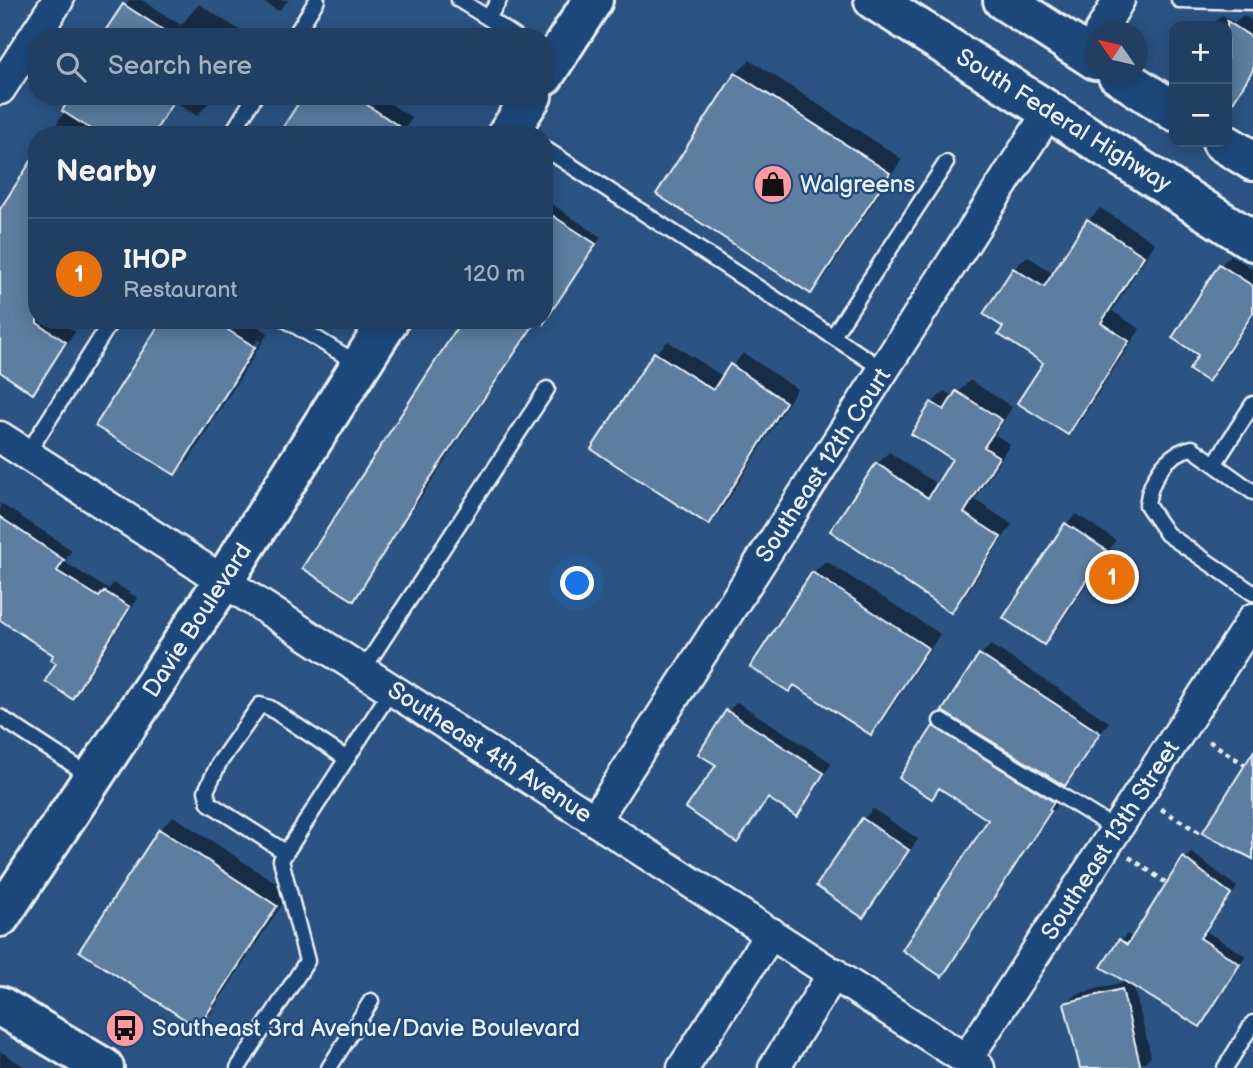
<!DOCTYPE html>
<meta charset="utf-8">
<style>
:root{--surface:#203f62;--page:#2d4a6b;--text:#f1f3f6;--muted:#a2afbe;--line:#3d5877;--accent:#ff9aa2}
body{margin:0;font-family:"Balsamiq Sans",sans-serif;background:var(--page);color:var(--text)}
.controls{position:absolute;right:21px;top:21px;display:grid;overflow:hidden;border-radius:14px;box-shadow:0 4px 18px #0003}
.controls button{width:63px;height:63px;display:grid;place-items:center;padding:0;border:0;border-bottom:2px solid var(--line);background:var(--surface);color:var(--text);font:35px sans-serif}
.compass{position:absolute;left:1085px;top:21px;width:63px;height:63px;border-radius:50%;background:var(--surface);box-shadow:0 4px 18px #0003;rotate:304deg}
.you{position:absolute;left:578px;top:584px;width:24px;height:24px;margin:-18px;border:5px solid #fff;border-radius:50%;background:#1a73e8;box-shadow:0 0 0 10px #1a73e833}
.badge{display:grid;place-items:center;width:46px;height:46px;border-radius:50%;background:var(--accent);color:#fff;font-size:23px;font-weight:700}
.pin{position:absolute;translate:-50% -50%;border:4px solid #fff;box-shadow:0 2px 7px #0006}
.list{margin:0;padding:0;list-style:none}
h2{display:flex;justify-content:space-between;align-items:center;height:91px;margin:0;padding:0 28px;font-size:30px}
h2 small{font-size:23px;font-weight:400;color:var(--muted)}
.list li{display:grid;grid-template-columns:46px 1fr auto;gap:21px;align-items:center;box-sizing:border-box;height:112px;padding:0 28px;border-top:2px solid var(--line)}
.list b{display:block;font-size:26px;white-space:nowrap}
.list p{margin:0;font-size:23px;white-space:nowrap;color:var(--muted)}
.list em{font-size:23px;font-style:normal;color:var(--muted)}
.icon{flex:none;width:38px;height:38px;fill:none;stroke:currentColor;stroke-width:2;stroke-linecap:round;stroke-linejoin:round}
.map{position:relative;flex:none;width:1253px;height:1068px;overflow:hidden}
.search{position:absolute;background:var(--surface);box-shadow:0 4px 18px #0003;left:28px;top:28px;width:525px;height:77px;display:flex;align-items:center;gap:18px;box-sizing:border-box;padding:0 24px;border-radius:28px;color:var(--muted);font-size:26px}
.panel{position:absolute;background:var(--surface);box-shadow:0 4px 18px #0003;left:28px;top:126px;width:525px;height:203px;border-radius:28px}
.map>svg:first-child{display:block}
.shadow{fill:#0007;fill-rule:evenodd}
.building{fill:#5d7da1;stroke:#e8f1f8;stroke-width:2}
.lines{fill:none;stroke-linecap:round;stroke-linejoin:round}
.lane-casing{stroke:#e8f1f8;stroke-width:19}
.street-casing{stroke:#e8f1f8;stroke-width:35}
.secondary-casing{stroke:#e8f1f8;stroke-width:44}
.primary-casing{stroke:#e8f1f8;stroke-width:44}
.path{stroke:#e8f1f8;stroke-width:4.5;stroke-dasharray:5 5;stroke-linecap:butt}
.lane{stroke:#1f4a7a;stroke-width:14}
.street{stroke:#1f4a7a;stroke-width:30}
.secondary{stroke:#1f4a7a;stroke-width:38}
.primary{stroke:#1f4a7a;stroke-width:38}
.labels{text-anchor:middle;stroke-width:5;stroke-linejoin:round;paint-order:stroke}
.street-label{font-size:24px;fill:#e8f1f8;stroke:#1f4a7a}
.poi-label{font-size:24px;fill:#e8f1f8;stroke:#1f4a7a;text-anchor:start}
</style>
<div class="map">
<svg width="1253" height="1068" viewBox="0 0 1253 1068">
<rect width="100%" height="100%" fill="#2b5482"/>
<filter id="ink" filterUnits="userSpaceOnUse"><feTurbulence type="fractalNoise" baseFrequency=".0143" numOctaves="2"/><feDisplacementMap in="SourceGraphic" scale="14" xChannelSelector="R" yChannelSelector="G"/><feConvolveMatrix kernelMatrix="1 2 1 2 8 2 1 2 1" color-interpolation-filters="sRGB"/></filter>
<g filter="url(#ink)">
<path class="shadow" d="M 129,0 L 142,0 L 181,25 L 199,4 L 250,37 L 104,37 Z
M 261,0 L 289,0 L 278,11 Z
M 1222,15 L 1235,23 L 1243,15 L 1253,21 L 1253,74 L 1232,102 L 1227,98 L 1227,26 L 1211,26 Z
M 750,60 L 902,159 L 824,278 L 811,292 L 659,194 L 736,74 Z
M 74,96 L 214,96 L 197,116 L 175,102 L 155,135 L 50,135 Z
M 305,96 L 379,96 L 412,118 L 401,135 Z
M 547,201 L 601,237 L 549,318 L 542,324 L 537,321 L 354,599 L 464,320 L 544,320 L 544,205 Z
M 1100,208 L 1155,243 L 1112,311 L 1140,329 L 1080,421 L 1068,433 L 1045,362 L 1005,326 L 985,314 L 1014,269 L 1027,256 L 1054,274 L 1088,221 Z
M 0,212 L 37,320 L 58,320 L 75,332 L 33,391 L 0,371 Z
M 1231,255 L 1253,269 L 1253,316 L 1218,370 L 1208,380 L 1201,355 L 1221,265 Z
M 164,320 L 247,320 L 268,333 L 189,460 L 175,473 ZM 258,339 L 261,341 L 187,460 L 183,460 Z
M 668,341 L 724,377 L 743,353 L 797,389 L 721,511 L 709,523 L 594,449 L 656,353 Z
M 970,380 L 1012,407 L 995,435 L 1010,444 L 975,500 L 1012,524 L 963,599 L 950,611 L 877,464 L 889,452 L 938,485 L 954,459 L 932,403 L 944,391 L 954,397 Z
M 0,503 L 72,550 L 64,562 L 108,589 L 114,583 L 138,598 L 81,688 L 72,697 L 56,655 L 0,618 Z
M 1076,514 L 1116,540 L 1054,633 L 1044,643 L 1066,524 Z
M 826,561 L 940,634 L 883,720 L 871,732 L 813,573 Z
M 991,645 L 1109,722 L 1064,784 L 980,655 Z
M 737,702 L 832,763 L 796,814 L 770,797 L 736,841 L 718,765 L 727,712 Z
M 944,716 L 1060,800 L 952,964 L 942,974 L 990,819 L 941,787 L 931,797 L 934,727 Z
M 873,809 L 918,839 L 863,916 L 863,819 Z
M 173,816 L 290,892 L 211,1013 L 198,1026 L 160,830 Z
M 1191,852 L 1237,887 L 1206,931 L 1246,956 L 1199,1025 L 1133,984 L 1151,1056 L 1140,1066 L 1133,1068 L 1082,1068 L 1066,1004 L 1077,994 L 1127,981 L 1121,941 L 1127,934 L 1134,938 Z
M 0,1051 L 23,1066 L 22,1068 L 0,1068 Z"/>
<path class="building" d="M 123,4 L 174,37 L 101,37 Z
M 1227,21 L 1253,38 L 1253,70 L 1227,112 Z
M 735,73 L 890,173 L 811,294 L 656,194 Z
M 71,96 L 177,96 L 153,135 L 100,135 L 62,111 Z
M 303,96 L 354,96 L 412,135 L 278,135 Z
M 37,152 L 37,323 L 66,342 L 33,394 L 0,372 L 0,209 Z
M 544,210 L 596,244 L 544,323 Z
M 1087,219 L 1144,256 L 1101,323 L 1129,341 L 1068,435 L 1017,403 L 1043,363 L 998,334 L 1003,327 L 983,314 L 1013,268 L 1044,287 Z
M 1219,264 L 1253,286 L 1253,313 L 1208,382 L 1189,370 L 1198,355 L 1172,338 Z
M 162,320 L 212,320 L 255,347 L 175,475 L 95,426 Z
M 462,320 L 537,320 L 421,492 L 354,601 L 302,568 Z
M 654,352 L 713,390 L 730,364 L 786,402 L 709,525 L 591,449 Z
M 956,391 L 1002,420 L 984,447 L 999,457 L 964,513 L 1001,537 L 951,613 L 830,531 L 876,463 L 928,498 L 952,459 L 911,434 L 931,402 L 944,410 Z
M 0,517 L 64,560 L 57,571 L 99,597 L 104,591 L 130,607 L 72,699 L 45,681 L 56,663 L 51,660 L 53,655 L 0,620 Z
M 1065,523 L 1106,550 L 1044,645 L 1003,618 Z
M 812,572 L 928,648 L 871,735 L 794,685 L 789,692 L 750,667 Z
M 979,654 L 1100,733 L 1065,786 L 942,711 Z
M 726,710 L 824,773 L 797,817 L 768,798 L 737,843 L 686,808 L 716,765 L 698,754 Z
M 933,726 L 1054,802 L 1049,810 L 1051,811 L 942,977 L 902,950 L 988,820 L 939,788 L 932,799 L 899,778 Z
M 1253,752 L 1253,859 L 1202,833 Z
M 862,818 L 909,850 L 863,918 L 816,886 Z
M 159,829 L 277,906 L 198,1028 L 79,951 Z
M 1183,857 L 1231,894 L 1200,938 L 1240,964 L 1200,1027 L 1101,967 L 1119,939 L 1127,945 Z
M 1122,989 L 1141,1068 L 1080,1068 L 1064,1003 Z"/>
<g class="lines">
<g class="lane-casing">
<path id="lane" d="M 459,0 L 488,18
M 499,0 L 488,18 L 516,37
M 1179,0 L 1253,2
M 294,37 L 317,0
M 231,135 L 255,96
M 544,148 L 884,370
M 286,320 L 360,365
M 833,336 L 946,163
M 27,454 L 112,320
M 1215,463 L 1253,404
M 1253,492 L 1192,448 C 1166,453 1150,479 1147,505 L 1167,534 L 1253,593
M 363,670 L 547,389
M 0,717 L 92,777
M 941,721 L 1117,830
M 285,852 L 209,803 L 206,791 L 219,763 L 260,705 L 270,708 L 347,759
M 238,1068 L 307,961 L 281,860 L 392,689
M 329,1068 L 371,1001
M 1225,1068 L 1253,1023"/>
</g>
<g class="street-casing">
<path id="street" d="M 1100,32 L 1119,0
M 0,89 L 58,0
M 0,437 L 979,1068
M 595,820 L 1050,110
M 966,1060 L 1253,619
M 683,1068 L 771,933
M 774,1068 L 834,973"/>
</g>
<g class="secondary-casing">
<path id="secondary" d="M 544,76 L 593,0
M 507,135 L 532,96
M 0,917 L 224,580 L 389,320
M 0,1006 L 104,1068"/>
</g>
<g class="primary-casing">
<path id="primary" d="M 874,0 L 1253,241
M 1003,0 L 1096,60
M 1117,74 L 1174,111
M 1222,142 L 1253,161"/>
</g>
<path class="path" d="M 1209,741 L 1245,765
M 1161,809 L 1202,834
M 1129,857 L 1165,882"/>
<use href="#lane" class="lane"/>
<use href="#street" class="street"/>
<use href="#secondary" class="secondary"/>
<use href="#primary" class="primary"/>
</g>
</g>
<defs>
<g id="shop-disc" transform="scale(2.0125)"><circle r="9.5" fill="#ff9aa2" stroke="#1f4a7a"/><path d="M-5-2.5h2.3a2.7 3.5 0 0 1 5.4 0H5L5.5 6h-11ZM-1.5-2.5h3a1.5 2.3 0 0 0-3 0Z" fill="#111"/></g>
<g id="bus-disc" transform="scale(2.0125)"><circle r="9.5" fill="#ff9aa2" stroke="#1f4a7a"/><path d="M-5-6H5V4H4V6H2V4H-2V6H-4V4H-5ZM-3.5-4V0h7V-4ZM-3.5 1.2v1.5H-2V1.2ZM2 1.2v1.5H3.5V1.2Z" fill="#111"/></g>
</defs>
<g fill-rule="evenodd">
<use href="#shop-disc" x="773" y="184"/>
<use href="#bus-disc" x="125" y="1028"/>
</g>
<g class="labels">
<g class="street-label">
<text transform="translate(1064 120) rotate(32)" y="8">South Federal Highway</text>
<text transform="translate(823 465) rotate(-57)" y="8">Southeast 12th Court</text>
<text transform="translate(197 620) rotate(-57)" y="8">Davie Boulevard</text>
<text transform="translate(490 752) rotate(33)" y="8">Southeast 4th Avenue</text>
<text transform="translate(1110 840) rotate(-57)" y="8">Southeast 13th Street</text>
</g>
<g class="poi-label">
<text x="800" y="192">Walgreens</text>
<text x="152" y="1036">Southeast 3rd Avenue/Davie Boulevard</text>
</g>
</g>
</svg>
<div class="controls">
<button>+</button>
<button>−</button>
</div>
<svg class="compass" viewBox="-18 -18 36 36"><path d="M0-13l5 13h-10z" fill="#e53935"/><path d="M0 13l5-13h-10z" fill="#a2afbe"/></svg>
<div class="you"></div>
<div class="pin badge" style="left:1112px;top:577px;background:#e8710a">1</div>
<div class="search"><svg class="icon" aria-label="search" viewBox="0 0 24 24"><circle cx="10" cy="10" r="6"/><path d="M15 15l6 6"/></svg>Search here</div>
<section class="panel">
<h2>Nearby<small></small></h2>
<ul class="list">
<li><span class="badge" style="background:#e8710a">1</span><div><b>IHOP</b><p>Restaurant</p></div><em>120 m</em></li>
</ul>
</section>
</div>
